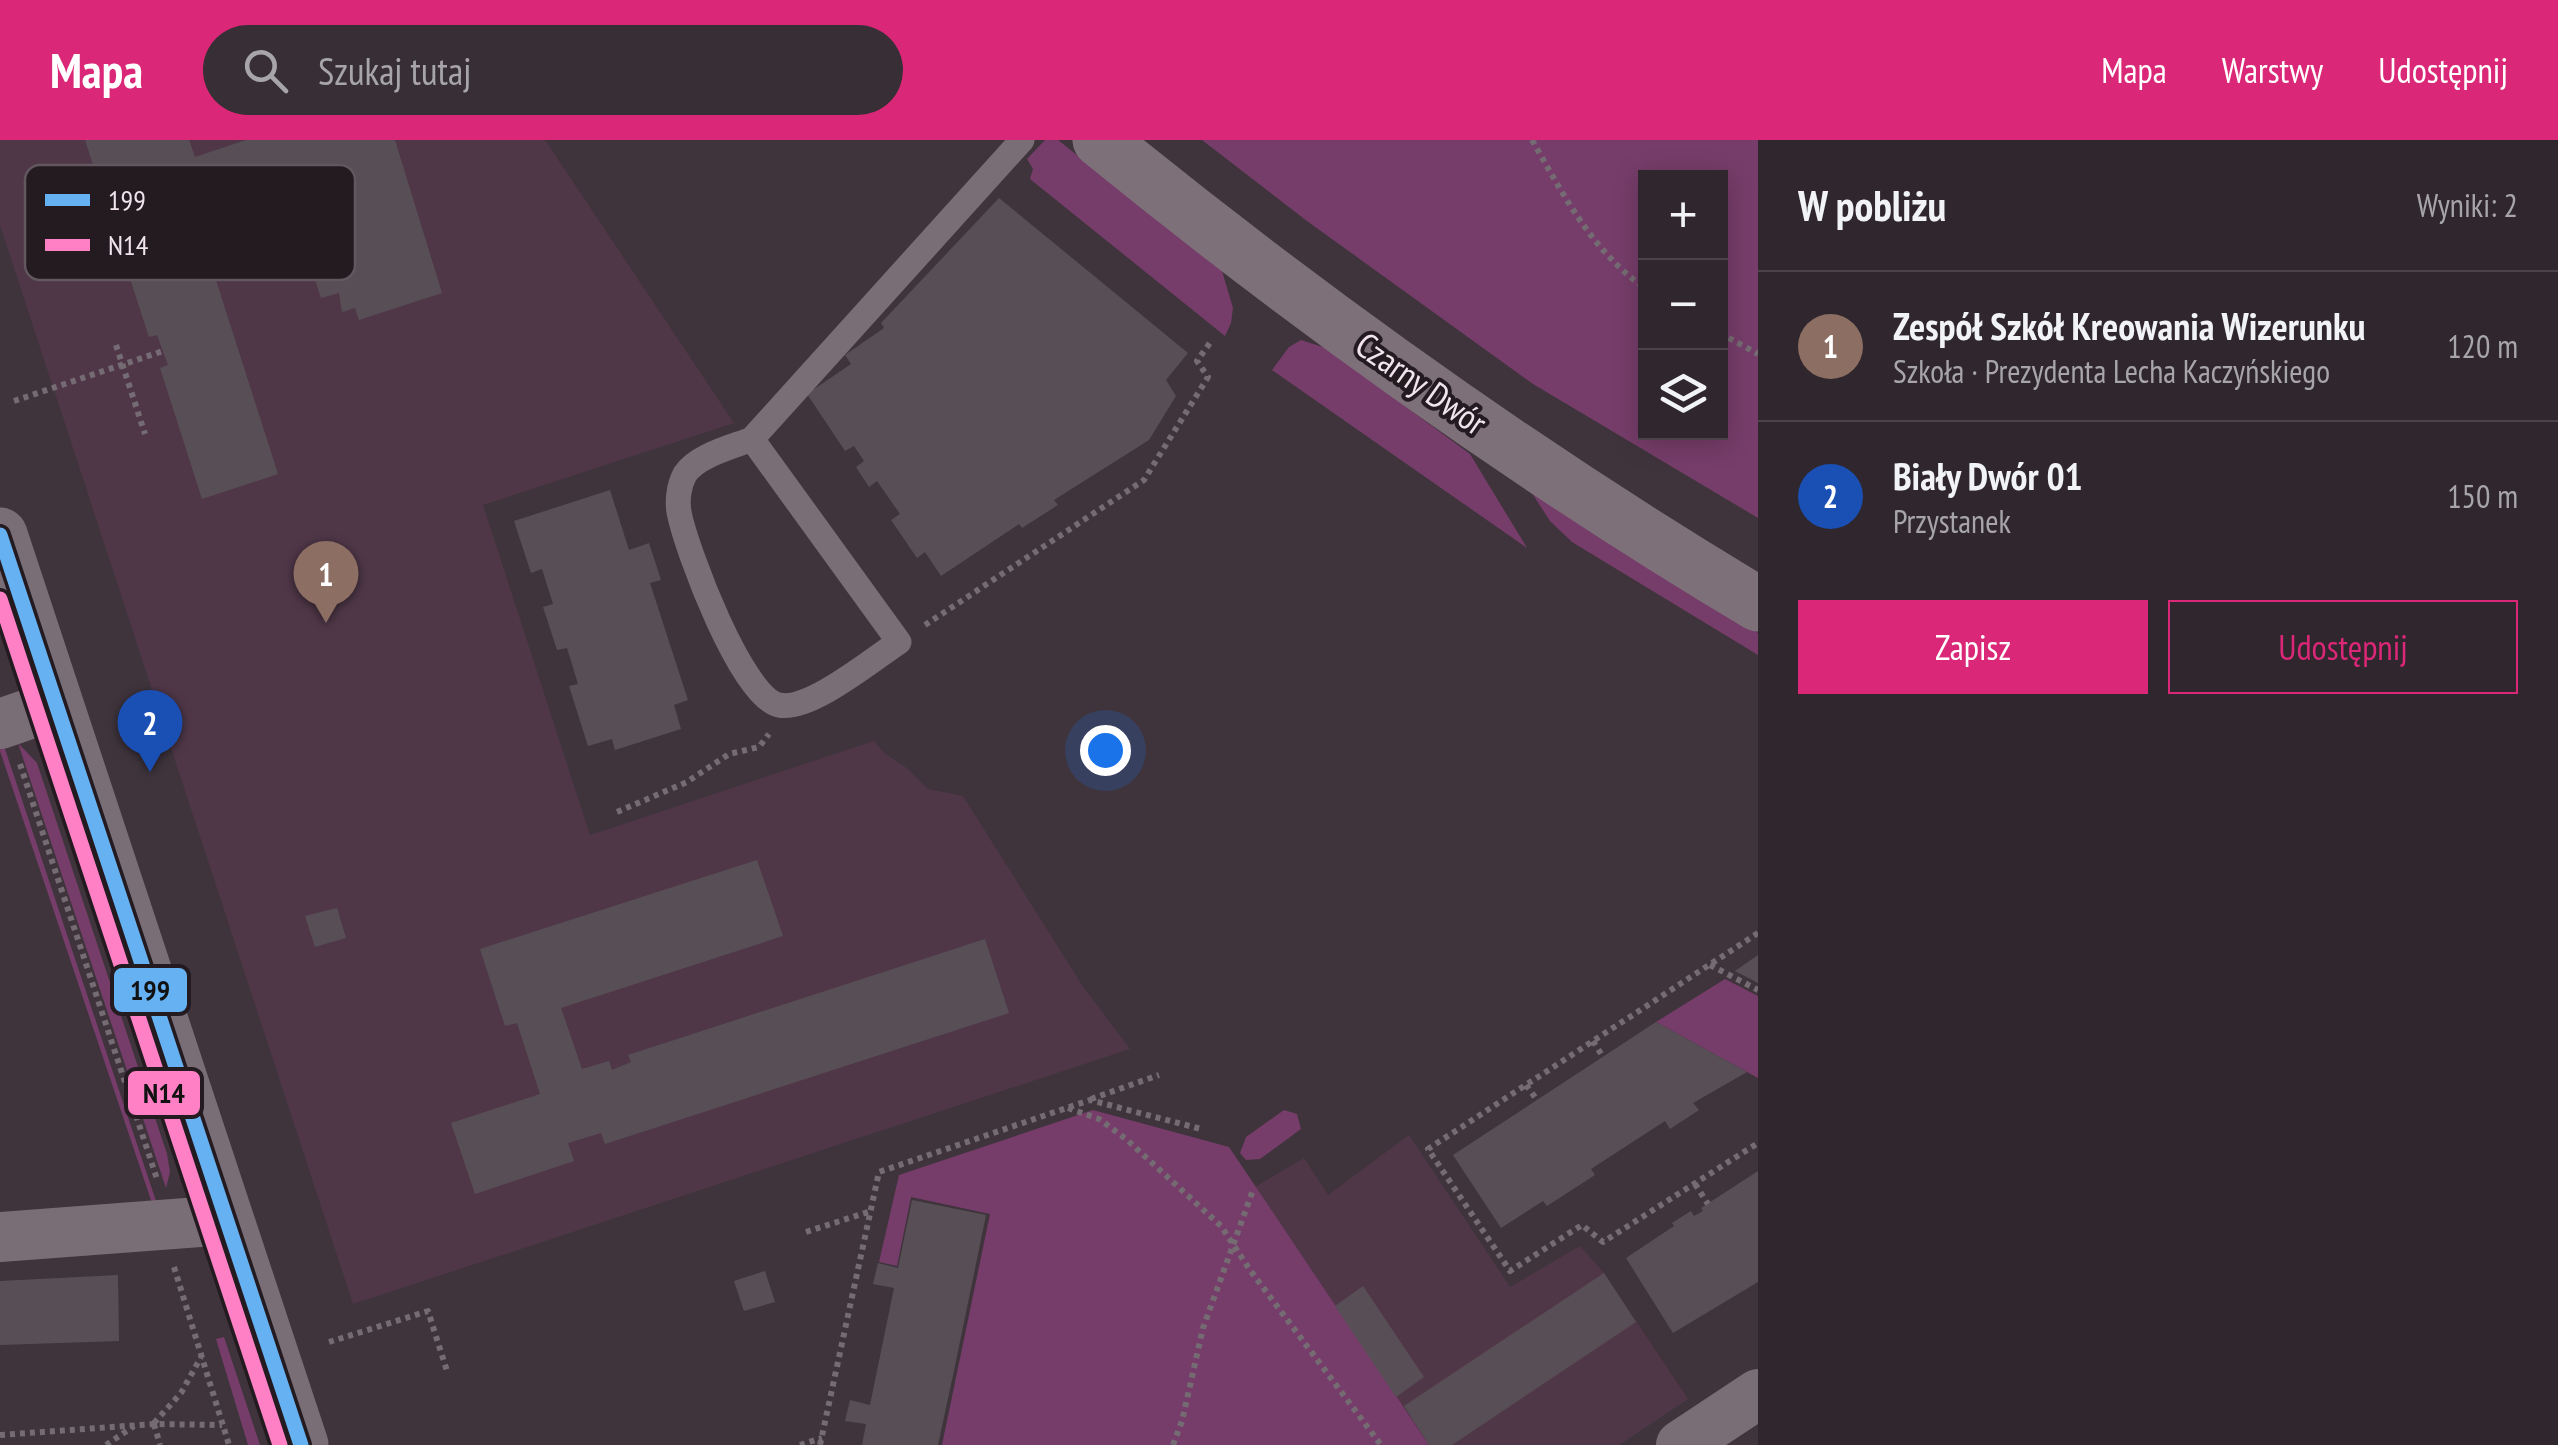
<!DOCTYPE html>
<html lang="pl">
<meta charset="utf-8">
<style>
:root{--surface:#2f272d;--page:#372f35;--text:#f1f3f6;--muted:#a7a5aa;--line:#4a4449;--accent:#db2777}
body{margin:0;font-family:"PT Sans Narrow",sans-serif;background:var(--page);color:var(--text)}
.controls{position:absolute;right:30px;top:30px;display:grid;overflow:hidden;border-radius:0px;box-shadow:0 5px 25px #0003}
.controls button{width:90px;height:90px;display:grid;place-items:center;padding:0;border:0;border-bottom:2px solid var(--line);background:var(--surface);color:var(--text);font:50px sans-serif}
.you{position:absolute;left:1105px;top:610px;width:35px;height:35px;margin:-25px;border:8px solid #fff;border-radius:50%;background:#1a73e8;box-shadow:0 0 0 15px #1a73e833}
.badge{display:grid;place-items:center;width:65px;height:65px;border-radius:50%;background:var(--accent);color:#fff;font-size:32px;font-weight:700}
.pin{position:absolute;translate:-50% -82px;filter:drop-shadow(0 2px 5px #0008)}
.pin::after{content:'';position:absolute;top:52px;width:35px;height:30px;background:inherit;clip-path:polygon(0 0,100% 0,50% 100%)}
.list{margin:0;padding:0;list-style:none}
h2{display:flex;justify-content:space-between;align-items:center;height:130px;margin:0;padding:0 40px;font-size:42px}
h2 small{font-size:32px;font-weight:400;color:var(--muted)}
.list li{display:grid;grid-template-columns:65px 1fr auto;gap:30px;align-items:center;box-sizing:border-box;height:150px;padding:0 40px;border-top:2px solid var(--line)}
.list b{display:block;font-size:38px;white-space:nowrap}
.list p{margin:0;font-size:32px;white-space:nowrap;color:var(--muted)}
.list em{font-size:32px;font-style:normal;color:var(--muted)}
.actions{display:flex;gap:20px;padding:30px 40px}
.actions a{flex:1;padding:22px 0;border:2px solid var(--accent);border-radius:0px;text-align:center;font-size:35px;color:var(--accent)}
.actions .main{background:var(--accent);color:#fff}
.icon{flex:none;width:55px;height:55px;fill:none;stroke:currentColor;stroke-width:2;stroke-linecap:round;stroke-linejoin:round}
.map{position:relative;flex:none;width:1758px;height:1305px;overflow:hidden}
header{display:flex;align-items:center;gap:60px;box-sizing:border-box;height:140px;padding:0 50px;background:var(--accent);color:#fff}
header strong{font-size:48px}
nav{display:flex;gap:55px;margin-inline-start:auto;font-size:35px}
.search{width:700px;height:90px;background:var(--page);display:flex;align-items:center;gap:25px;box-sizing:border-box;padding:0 35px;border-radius:55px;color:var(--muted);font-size:38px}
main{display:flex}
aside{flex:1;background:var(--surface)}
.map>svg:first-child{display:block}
.built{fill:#4f3748}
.green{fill:#763d6a;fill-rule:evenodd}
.building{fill:#584f56}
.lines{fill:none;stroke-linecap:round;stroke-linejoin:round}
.path{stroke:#756b72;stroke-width:6;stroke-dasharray:5 5;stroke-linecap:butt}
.service{stroke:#7a6e76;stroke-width:25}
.minor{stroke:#7a6e76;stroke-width:50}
.tertiary{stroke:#7a6e76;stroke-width:55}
.secondary{stroke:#7d7079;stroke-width:55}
.bus-1-casing{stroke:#241b21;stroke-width:22}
.bus-2-casing{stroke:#241b21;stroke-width:22}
.bus-1{stroke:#66b1f2;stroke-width:15}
.bus-2{stroke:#ff80c5;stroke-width:15}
.labels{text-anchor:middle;stroke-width:8;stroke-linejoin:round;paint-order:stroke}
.street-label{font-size:35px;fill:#f1e4ed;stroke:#241b21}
.key{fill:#241b21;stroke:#62575e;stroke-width:2.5}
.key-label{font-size:28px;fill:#f1e4ed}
.line-badge{stroke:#241b21;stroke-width:4}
.pale-badge-label{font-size:28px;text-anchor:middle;font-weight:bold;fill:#111}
</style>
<header>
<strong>Mapa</strong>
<div class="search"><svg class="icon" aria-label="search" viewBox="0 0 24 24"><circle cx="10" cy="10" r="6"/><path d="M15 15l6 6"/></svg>Szukaj tutaj</div>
<nav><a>Mapa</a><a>Warstwy</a><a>Udostępnij</a></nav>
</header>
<main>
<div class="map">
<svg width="1758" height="1305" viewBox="0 0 1758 1305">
<rect width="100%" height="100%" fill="#3f343c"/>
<path class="built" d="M 0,0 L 545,0 L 734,283 L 483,365 L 590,695 L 874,601 L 884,613 L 908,629 L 928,649 L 963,656 L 1082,845 L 1130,909 L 353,1164 L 0,85 Z
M 1409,995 L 1510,1147 L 1580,1106 L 1604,1133 L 1688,1259 L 1619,1305 L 1429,1305 L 1255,1047 L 1304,1018 L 1328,1055 Z"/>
<path class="green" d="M 1045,0 L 1058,0 L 1222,131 L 1233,168 L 1231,183 L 1225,196 L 1030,39 L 1033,29 L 1027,19 Z
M 1202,0 L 1758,0 L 1758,378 L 1533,244 L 1307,81 ZM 1646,38 L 1720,38 L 1720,292 L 1646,292 Z
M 1301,200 L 1326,208 L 1470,314 L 1527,408 L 1272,230 L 1289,207 Z
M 1530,350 L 1758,493 L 1758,515 L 1572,402 L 1550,381 Z
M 1,597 L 160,1073 L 156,1075 L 0,611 Z
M 18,603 L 37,623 L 167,1014 L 170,1032 L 166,1048 Z
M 1725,839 L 1758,856 L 1758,938 L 1656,882 Z
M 1093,970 L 1229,1007 L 1429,1305 L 942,1305 L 990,1074 L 911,1057 L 897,1126 L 879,1122 L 899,1035 Z
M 1284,970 L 1297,974 L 1301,989 L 1260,1019 L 1246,1020 L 1240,1013 L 1246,997 Z
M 224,1197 L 260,1305 L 248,1305 L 216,1199 Z"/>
<path class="building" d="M 85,0 L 189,0 L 195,17 L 246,0 L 395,0 L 442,153 L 359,180 L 355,168 L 342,172 L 339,153 L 321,158 L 280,34 L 226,51 L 231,66 L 212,72 L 207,57 L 191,62 L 278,334 L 202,359 L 160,228 L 168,225 L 157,195 L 149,197 Z
M 999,58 L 1188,213 L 1166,240 L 1176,256 L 1149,300 L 1054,360 L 1058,365 L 1022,388 L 1019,384 L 941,436 L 925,412 L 917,418 L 891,380 L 900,374 L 877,341 L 869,347 L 856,327 L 864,321 L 854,306 L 845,311 L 807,254 L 851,224 L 845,215 L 884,188 L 881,183 Z
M 610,350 L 629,410 L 649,403 L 661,440 L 650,443 L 688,560 L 674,565 L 681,589 L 615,610 L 612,599 L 588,606 L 569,546 L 578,544 L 567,508 L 557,510 L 543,467 L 553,464 L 542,429 L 531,433 L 514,381 Z
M 757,720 L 783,796 L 561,868 L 582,929 L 609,921 L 612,930 L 631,922 L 628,915 L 985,799 L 1009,873 L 605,1004 L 601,993 L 568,1003 L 574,1021 L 475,1054 L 451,983 L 540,954 L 517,883 L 505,886 L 480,809 Z
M 337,768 L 346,798 L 315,807 L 305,776 Z
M 1758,815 L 1758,843 L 1735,831 Z
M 1656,882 L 1747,932 L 1693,963 L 1699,970 L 1670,989 L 1665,981 L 1591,1029 L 1595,1035 L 1547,1066 L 1543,1061 L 1501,1088 L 1453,1015 Z
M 1758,1031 L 1758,1142 L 1673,1193 L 1626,1118 L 1674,1086 L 1672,1083 L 1691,1071 L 1694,1076 L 1703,1071 L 1701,1068 Z
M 912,1060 L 986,1075 L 956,1221 L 938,1305 L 862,1305 L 866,1284 L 845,1281 L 850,1260 L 870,1265 L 894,1148 L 873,1144 L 878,1123 L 898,1128 Z
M 765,1131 L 775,1162 L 744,1171 L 734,1141 Z
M 1604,1133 L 1636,1182 L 1452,1305 L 1429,1305 L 1404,1266 Z
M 118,1135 L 119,1201 L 0,1205 L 0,1141 Z
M 1363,1146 L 1424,1237 L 1396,1257 L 1335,1166 Z"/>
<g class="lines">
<path class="path" d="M 1532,0 C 1564,56 1592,111 1646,149
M 1720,193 L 1758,214
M 116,205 L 145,294
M 14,261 L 163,211
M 925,485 L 1144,340 L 1208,237 L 1197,221 L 1212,200
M 20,624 L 157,1039
M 617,672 L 687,642 L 729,614 L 759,607 L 769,594
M 1758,793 L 1428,1009 L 1510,1131 L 1582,1085 L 1603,1102 L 1758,1003
M 1710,825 L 1758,850
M 1593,901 L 1603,917
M 1526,945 L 1537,960
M 1091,959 L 1159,935
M 1068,968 L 1099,979 L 1126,999 L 1221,1086 L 1250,1130 L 1381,1305
M 1695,1044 L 1708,1064
M 806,1092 L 871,1071
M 174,1127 L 229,1305
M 329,1202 L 428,1171 L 447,1231
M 154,1283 L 181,1253 L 201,1217
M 154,1284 L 160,1305
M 0,1295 L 154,1284 L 222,1285
M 106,1305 L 134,1286
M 800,1305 L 822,1298
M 820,1305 L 879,1032 L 1090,960 L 1201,989
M 1173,1305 L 1182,1281 L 1203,1188 L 1253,1050"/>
<path class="service" d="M 752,299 C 732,307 698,315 685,334 C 679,345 677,360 679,372 C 686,409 742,558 779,565 C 809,572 873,519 899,502 L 752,299 L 1022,0"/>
<path class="minor" d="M 0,584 L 55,565
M 0,1097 L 226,1080
M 1681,1305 L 1758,1254"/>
<path class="tertiary" d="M 0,395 L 301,1305"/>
<path class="secondary" d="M 1100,0 C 1309,170 1527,326 1758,464"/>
<g class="bus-1-casing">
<path id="bus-1" d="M 0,395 L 301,1305"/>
</g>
<g class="bus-2-casing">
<path id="bus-2" d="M 0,459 L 280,1305"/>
</g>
<use href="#bus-1" class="bus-1"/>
<use href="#bus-2" class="bus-2"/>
</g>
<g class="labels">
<g class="street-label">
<text transform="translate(1421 244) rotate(35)" y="12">Czarny Dwór</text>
</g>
</g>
<rect x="25" y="25" width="330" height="115" rx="15" class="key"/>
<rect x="45" y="54" width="45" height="12" fill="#66b1f2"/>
<rect x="45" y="99" width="45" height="12" fill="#ff80c5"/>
<g class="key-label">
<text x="108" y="70">199</text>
<text x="108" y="115">N14</text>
</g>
<g class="line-badge">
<rect x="112" y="826" width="77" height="48" rx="10" fill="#66b1f2"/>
<rect x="126" y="929" width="76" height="48" rx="10" fill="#ff80c5"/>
</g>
<g class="pale-badge-label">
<text x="150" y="860">199</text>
<text x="164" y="963">N14</text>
</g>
</svg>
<div class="controls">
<button>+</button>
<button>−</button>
<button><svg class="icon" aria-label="layers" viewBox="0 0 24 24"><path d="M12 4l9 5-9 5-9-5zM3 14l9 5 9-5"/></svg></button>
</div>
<div class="you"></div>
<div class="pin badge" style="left:326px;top:483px;background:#8d6e63">1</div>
<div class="pin badge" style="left:150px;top:632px;background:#1a4fb4">2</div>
</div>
<aside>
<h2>W pobliżu<small>Wyniki: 2</small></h2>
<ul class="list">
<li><span class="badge" style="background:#8d6e63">1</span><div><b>Zespół Szkół Kreowania Wizerunku</b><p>Szkoła · Prezydenta Lecha Kaczyńskiego</p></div><em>120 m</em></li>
<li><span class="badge" style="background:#1a4fb4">2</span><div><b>Biały Dwór 01</b><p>Przystanek</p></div><em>150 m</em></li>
</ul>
<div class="actions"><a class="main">Zapisz</a><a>Udostępnij</a></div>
</aside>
</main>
